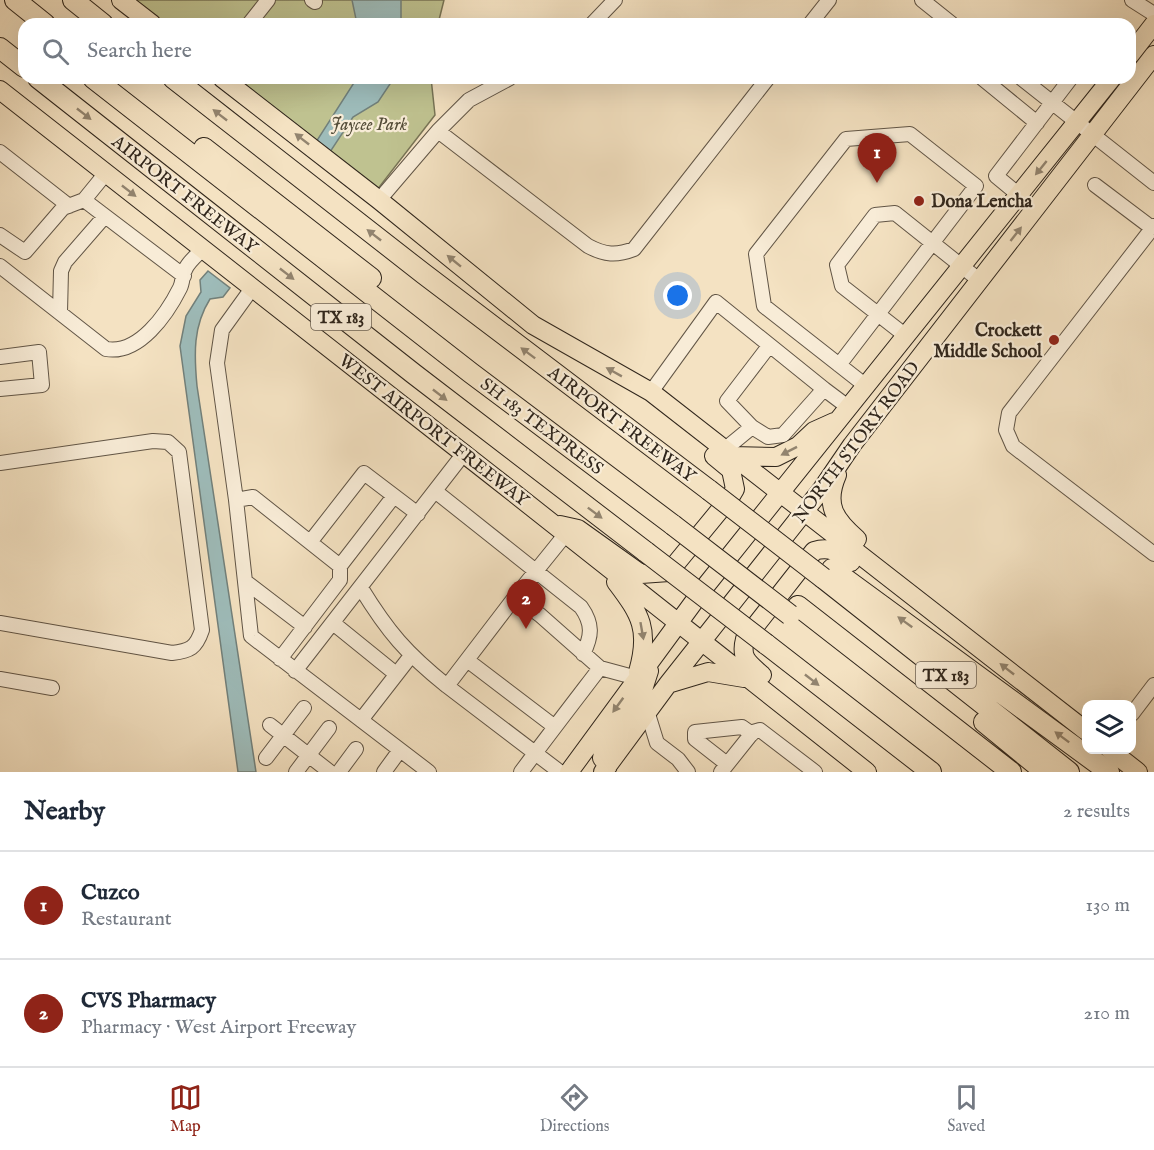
<!DOCTYPE html>
<meta charset="utf-8">
<style>
:root{--surface:#fff;--page:#f2f2f3;--text:#1f2937;--muted:#747a83;--line:#e0e1e3;--accent:#8f2418}
body{margin:0;font-family:"IM FELL English",serif;background:var(--page);color:var(--text)}
.controls{position:absolute;right:18px;bottom:18px;display:grid;overflow:hidden;border-radius:12px;box-shadow:0 6px 24px #0002}
.controls button{width:54px;height:54px;display:grid;place-items:center;padding:0;border:0;border-bottom:2px solid var(--line);background:var(--surface);color:var(--text);font:30px sans-serif}
.you{position:absolute;left:678px;top:296px;width:21px;height:21px;margin:-15px;border:4px solid #fff;border-radius:50%;background:#1a73e8;box-shadow:0 0 0 9px #1a73e833}
.badge{display:grid;place-items:center;width:39px;height:39px;border-radius:50%;background:var(--accent);color:#fff;font-size:20px;font-weight:700}
.pin{position:absolute;translate:-50% -50px;filter:drop-shadow(0 2px 3px #0008)}
.pin::after{content:'';position:absolute;top:32px;width:21px;height:18px;background:inherit;clip-path:polygon(0 0,100% 0,50% 100%)}
.list{margin:0;padding:0;list-style:none}
h2{display:flex;justify-content:space-between;align-items:center;height:78px;margin:0;padding:0 24px;font-size:26px}
h2 small{font-size:20px;font-weight:400;color:var(--muted)}
.list li{display:grid;grid-template-columns:39px 1fr auto;gap:18px;align-items:center;box-sizing:border-box;height:108px;padding:0 24px;border-top:2px solid var(--line)}
.list b{display:block;font-size:22px;white-space:nowrap}
.list p{margin:0;font-size:20px;white-space:nowrap;color:var(--muted)}
.list em{font-size:20px;font-style:normal;color:var(--muted)}
.icon{flex:none;width:33px;height:33px;fill:none;stroke:currentColor;stroke-width:2;stroke-linecap:round;stroke-linejoin:round}
.map{position:relative;flex:none;width:1154px;height:772px;overflow:hidden}
.search{position:absolute;background:var(--surface);box-shadow:0 6px 24px #0002;left:18px;right:18px;top:18px;height:66px;display:flex;align-items:center;gap:15px;box-sizing:border-box;padding:0 21px;border-radius:18px;color:var(--muted);font-size:22px}
.sheet{height:294px;background:var(--surface)}
nav{display:flex;justify-content:space-around;align-items:center;box-sizing:border-box;height:84px;border-top:2px solid var(--line);background:var(--surface);font-size:16px;color:var(--muted)}
nav a{display:grid;justify-items:center;gap:3px}
nav .on{color:var(--accent)}
.map>svg:first-child{display:block}
.green{fill:#bfc290;stroke:#787456;stroke-width:1.5}
.water{fill:#9ebcba;stroke:#72807b;stroke-width:1.5}
.lines{fill:none;stroke-linecap:round;stroke-linejoin:round}
.minor-casing{stroke:#615546;stroke-width:16}
.major-casing{stroke:#30261c;stroke-width:20}
.highway-casing{stroke:#30261c;stroke-width:22}
.minor{stroke:#f8ecd7;stroke-width:14}
.major{stroke:#f4e2c2;stroke-width:18}
.highway{stroke:#f4e2c2;stroke-width:20}
.highway-bridge-casing{stroke:#30261c;stroke-width:22;stroke-linecap:butt}
.highway-bridge{stroke:#f4e2c2;stroke-width:20}
.oneway{fill:#92846f}
.poi-dot{fill:#8f2418;stroke:#f8ecd7;stroke-width:2}
.labels{text-anchor:middle;stroke-width:4.5;stroke-linejoin:round;paint-order:stroke}
.shield{fill:#f8ecd7;stroke:#6c6154;stroke-width:1.5}
.shield-label{font-size:16px;font-weight:bold;fill:#30261c}
.park-label{font-size:18px;font-style:italic;fill:#544d39;stroke:#f8ecd7}
.street-label{font-size:18px;fill:#30261c;stroke:#f8ecd7}
.poi-label{font-size:18px;font-weight:bold;fill:#30261c;stroke:#f8ecd7;text-anchor:start}
</style>
<div class="map">
<svg width="1154" height="772" viewBox="0 0 1154 772">
<rect width="100%" height="100%" fill="#f4e2c2"/>
<filter id="stains"><feTurbulence type="fractalNoise" baseFrequency=".00333" numOctaves="4"/><feColorMatrix values="0 0 0 0 .2 0 0 0 0 .09 0 0 0 0 .02 0 0 0 .5 -.17"/></filter>
<radialGradient id="worn" r=".72"><stop offset=".6" stop-color="#630" stop-opacity="0"/><stop offset="1" stop-color="#630" stop-opacity=".3"/></radialGradient>
<path class="green" d="M 135,0 L 444,0 L 438,24 L 166,24 Z
M 235,78 L 431,78 L 435,115 L 377,190 Z"/>
<path class="water" d="M 352,0 L 401,0 L 401,24 L 357,24 Z
M 357,78 L 394,78 L 378,102 L 353,117 L 330,152 L 316,142 Z
M 208,271 L 230,288 L 223,297 L 210,299 C 193,326 194,354 197,386 L 256,772 L 238,772 L 180,346 L 186,316 L 201,292 L 200,280 Z"/>
<g class="lines">
<g class="minor-casing">
<path id="minor" d="M 312,0 L 315,2
M 922,0 L 952,24
M 1132,0 L 1154,14
M 249,24 L 268,0
M 592,24 L 615,0
M 810,24 L 829,0
M 982,78 L 1037,123
M 1021,78 L 1154,183
M 438,131 L 588,246 C 605,255 616,256 634,249 L 768,78
M 0,152 L 69,206
M 1095,185 L 1152,228
M 1019,195 L 996,176 L 1071,78
M 84,200 L 184,276
M 379,200 L 438,131 L 469,100 L 510,78
M 1154,226 L 1009,413 L 1006,430 L 1013,446 L 1154,554
M 0,235 L 25,252 L 63,208 L 84,200 L 106,173
M 0,266 L 106,349 C 139,355 167,314 180,288 C 183,282 182,275 185,270 C 188,262 197,255 203,249
M 60,312 L 61,271 L 65,262 L 105,216
M 906,336 L 842,286 L 837,265 L 875,215 L 895,213 L 979,280
M 0,357 L 39,352 L 42,385 L 0,389
M 839,365 L 976,186 L 910,134 L 846,139 L 756,254 L 764,306 L 866,386
M 651,392 L 716,302 L 824,389
M 752,427 L 727,401 L 769,346
M 724,450 L 752,427 L 768,437 L 783,435 L 824,389 L 848,407
M 0,463 L 153,441 L 168,442 L 179,452 L 202,630 C 196,648 190,651 172,653 L 0,623
M 435,491 L 581,607 C 593,624 592,636 583,654
M 236,500 L 217,363 L 222,330 L 253,287
M 311,541 L 364,473 L 418,514
M 340,566 L 394,496
M 246,582 L 305,627
M 361,588 C 388,632 406,653 447,686
M 515,597 L 565,535
M 333,623 L 396,674
M 280,659 L 340,580 L 340,566 L 253,497 L 236,500 L 251,636 L 429,772
M 467,660 L 555,727
M 600,668 L 637,678
M 295,671 L 465,452
M 0,679 L 52,688
M 648,714 L 657,743 L 678,759 L 688,772
M 1132,714 L 1154,685
M 361,720 L 410,657
M 270,725 L 330,772
M 266,758 L 304,708
M 727,764 L 695,739 L 695,732 L 742,727 L 752,734
M 296,772 L 329,728
M 339,772 L 356,749
M 384,772 L 400,750
M 521,772 C 547,737 574,702 600,668 L 540,615 L 515,597 L 447,686 L 560,772
M 721,772 L 753,732 L 760,730 L 815,772"/>
</g>
<g class="major-casing">
<path id="major" d="M 121,0 L 152,24
M 1130,55 L 1154,24
M 222,78 L 379,200 L 533,325 L 651,392 L 1086,731
M 0,90 C 290,317 579,543 867,772
M 732,456 L 776,457 L 798,446 L 814,431 L 834,422
M 837,475 C 824,505 835,520 857,539
M 560,525 L 578,529 L 641,574 L 669,572 L 729,499 L 735,489 L 731,470 L 714,456
M 616,582 C 641,615 650,630 638,672
M 762,675 C 748,663 740,658 745,639 L 814,551 C 830,546 838,552 851,562
M 668,684 L 708,672 L 744,678
M 1110,750 L 1138,772
M 608,766 L 602,758 L 604,750 L 641,696 L 649,671
M 569,772 L 704,588 L 1112,78
M 603,772 L 668,684 L 822,489 L 852,445 L 1154,55"/>
</g>
<g class="highway-casing">
<path id="highway" d="M 15,0 L 45,24
M 73,0 L 103,24
M 0,48 L 24,67
M 38,78 L 414,374 L 646,552
M 93,78 L 471,373 L 673,525
M 173,78 L 424,274 L 709,490
M 204,148 L 371,278
M 832,569 L 1109,772
M 823,578 L 1069,772
M 798,606 L 1011,772
M 766,644 L 931,772
M 984,722 L 1045,772"/>
</g>
<use href="#minor" class="minor"/>
<use href="#major" class="major"/>
<use href="#highway" class="highway"/>
<g class="highway-bridge-casing">
<path id="highway-bridge" d="M 709,490 L 823,578
M 673,525 L 790,615
M 646,552 L 766,644"/>
</g>
<use href="#highway-bridge" class="highway-bridge"/>
</g>
<defs><path id="oneway-solid" d="M-6-.8H1V-3.2L6.5 0L1 3.2V.8H-6Z" transform="scale(1.5)"/></defs>
<g class="oneway">
<use href="#oneway-solid" transform="translate(84 114) rotate(38)"/>
<use href="#oneway-solid" transform="translate(220 115) rotate(-142)"/>
<use href="#oneway-solid" transform="translate(302 139) rotate(-142)"/>
<use href="#oneway-solid" transform="translate(1041 168) rotate(129)"/>
<use href="#oneway-solid" transform="translate(129 191) rotate(38)"/>
<use href="#oneway-solid" transform="translate(1016 234) rotate(-52)"/>
<use href="#oneway-solid" transform="translate(374 235) rotate(-142)"/>
<use href="#oneway-solid" transform="translate(454 261) rotate(-141)"/>
<use href="#oneway-solid" transform="translate(287 274) rotate(38)"/>
<use href="#oneway-solid" transform="translate(528 353) rotate(-143)"/>
<use href="#oneway-solid" transform="translate(614 372) rotate(-151)"/>
<use href="#oneway-solid" transform="translate(440 395) rotate(38)"/>
<use href="#oneway-solid" transform="translate(789 451) rotate(153)"/>
<use href="#oneway-solid" transform="translate(595 513) rotate(37)"/>
<use href="#oneway-solid" transform="translate(905 622) rotate(-144)"/>
<use href="#oneway-solid" transform="translate(642 631) rotate(80)"/>
<use href="#oneway-solid" transform="translate(1007 669) rotate(-142)"/>
<use href="#oneway-solid" transform="translate(812 680) rotate(38)"/>
<use href="#oneway-solid" transform="translate(618 705) rotate(126)"/>
<use href="#oneway-solid" transform="translate(1062 737) rotate(-143)"/>
</g>
<g class="poi-dot">
<circle cx="919" cy="201" r="6"/>
<circle cx="1054" cy="340" r="6"/>
</g>
<g class="labels">
<g class="shield">
<rect x="311" y="304" width="60" height="26" rx="4.5"/>
<rect x="916" y="662" width="60" height="26" rx="4.5"/>
</g>
<g class="shield-label">
<text x="341" y="323">TX 183</text>
<text x="946" y="681">TX 183</text>
</g>
<g class="park-label">
<text x="369" y="130">Jaycee Park</text>
</g>
<g class="street-label">
<text transform="translate(185 194) rotate(38)" y="6">AIRPORT FREEWAY</text>
<text transform="translate(622 424) rotate(37)" y="6">AIRPORT FREEWAY</text>
<text transform="translate(542 426) rotate(37)" y="6">SH 183 TEXPRESS</text>
<text transform="translate(434 430) rotate(38)" y="6">WEST AIRPORT FREEWAY</text>
<text transform="translate(856 442) rotate(-53)" y="6">NORTH STORY ROAD</text>
</g>
<g class="poi-label">
<text x="931" y="207">Dona Lencha</text>
<text x="1042" y="336" text-anchor="end">Crockett<tspan x="1042" dy="21">Middle School</tspan></text>
</g>
</g>
<rect width="100%" height="100%" filter="url(#stains)"/>
<rect width="100%" height="100%" fill="url(#worn)"/>
</svg>
<div class="controls">
<button><svg class="icon" aria-label="layers" viewBox="0 0 24 24"><path d="M12 4l9 5-9 5-9-5zM3 14l9 5 9-5"/></svg></button>
</div>
<div class="you"></div>
<div class="pin badge" style="left:877px;top:183px">1</div>
<div class="pin badge" style="left:526px;top:629px">2</div>
<div class="search"><svg class="icon" aria-label="search" viewBox="0 0 24 24"><circle cx="10" cy="10" r="6"/><path d="M15 15l6 6"/></svg>Search here</div>
</div>
<section class="sheet">
<h2>Nearby<small>2 results</small></h2>
<ul class="list">
<li><span class="badge">1</span><div><b>Cuzco</b><p>Restaurant</p></div><em>130 m</em></li>
<li><span class="badge">2</span><div><b>CVS Pharmacy</b><p>Pharmacy · West Airport Freeway</p></div><em>210 m</em></li>
</ul>
</section>
<nav>
<a class="on"><svg class="icon" aria-label="map" viewBox="0 0 24 24"><path d="M3 6l6-2 6 2 6-2v14l-6 2-6-2-6 2zM9 4v14M15 6v14"/></svg>Map</a>
<a><svg class="icon" aria-label="directions" viewBox="0 0 24 24"><path d="M12 3l9 9-9 9-9-9zM9 14v-3h6M13 9l2 2-2 2"/></svg>Directions</a>
<a><svg class="icon" aria-label="saved" viewBox="0 0 24 24"><path d="M7 4h10v16l-5-4-5 4z"/></svg>Saved</a>
</nav>
